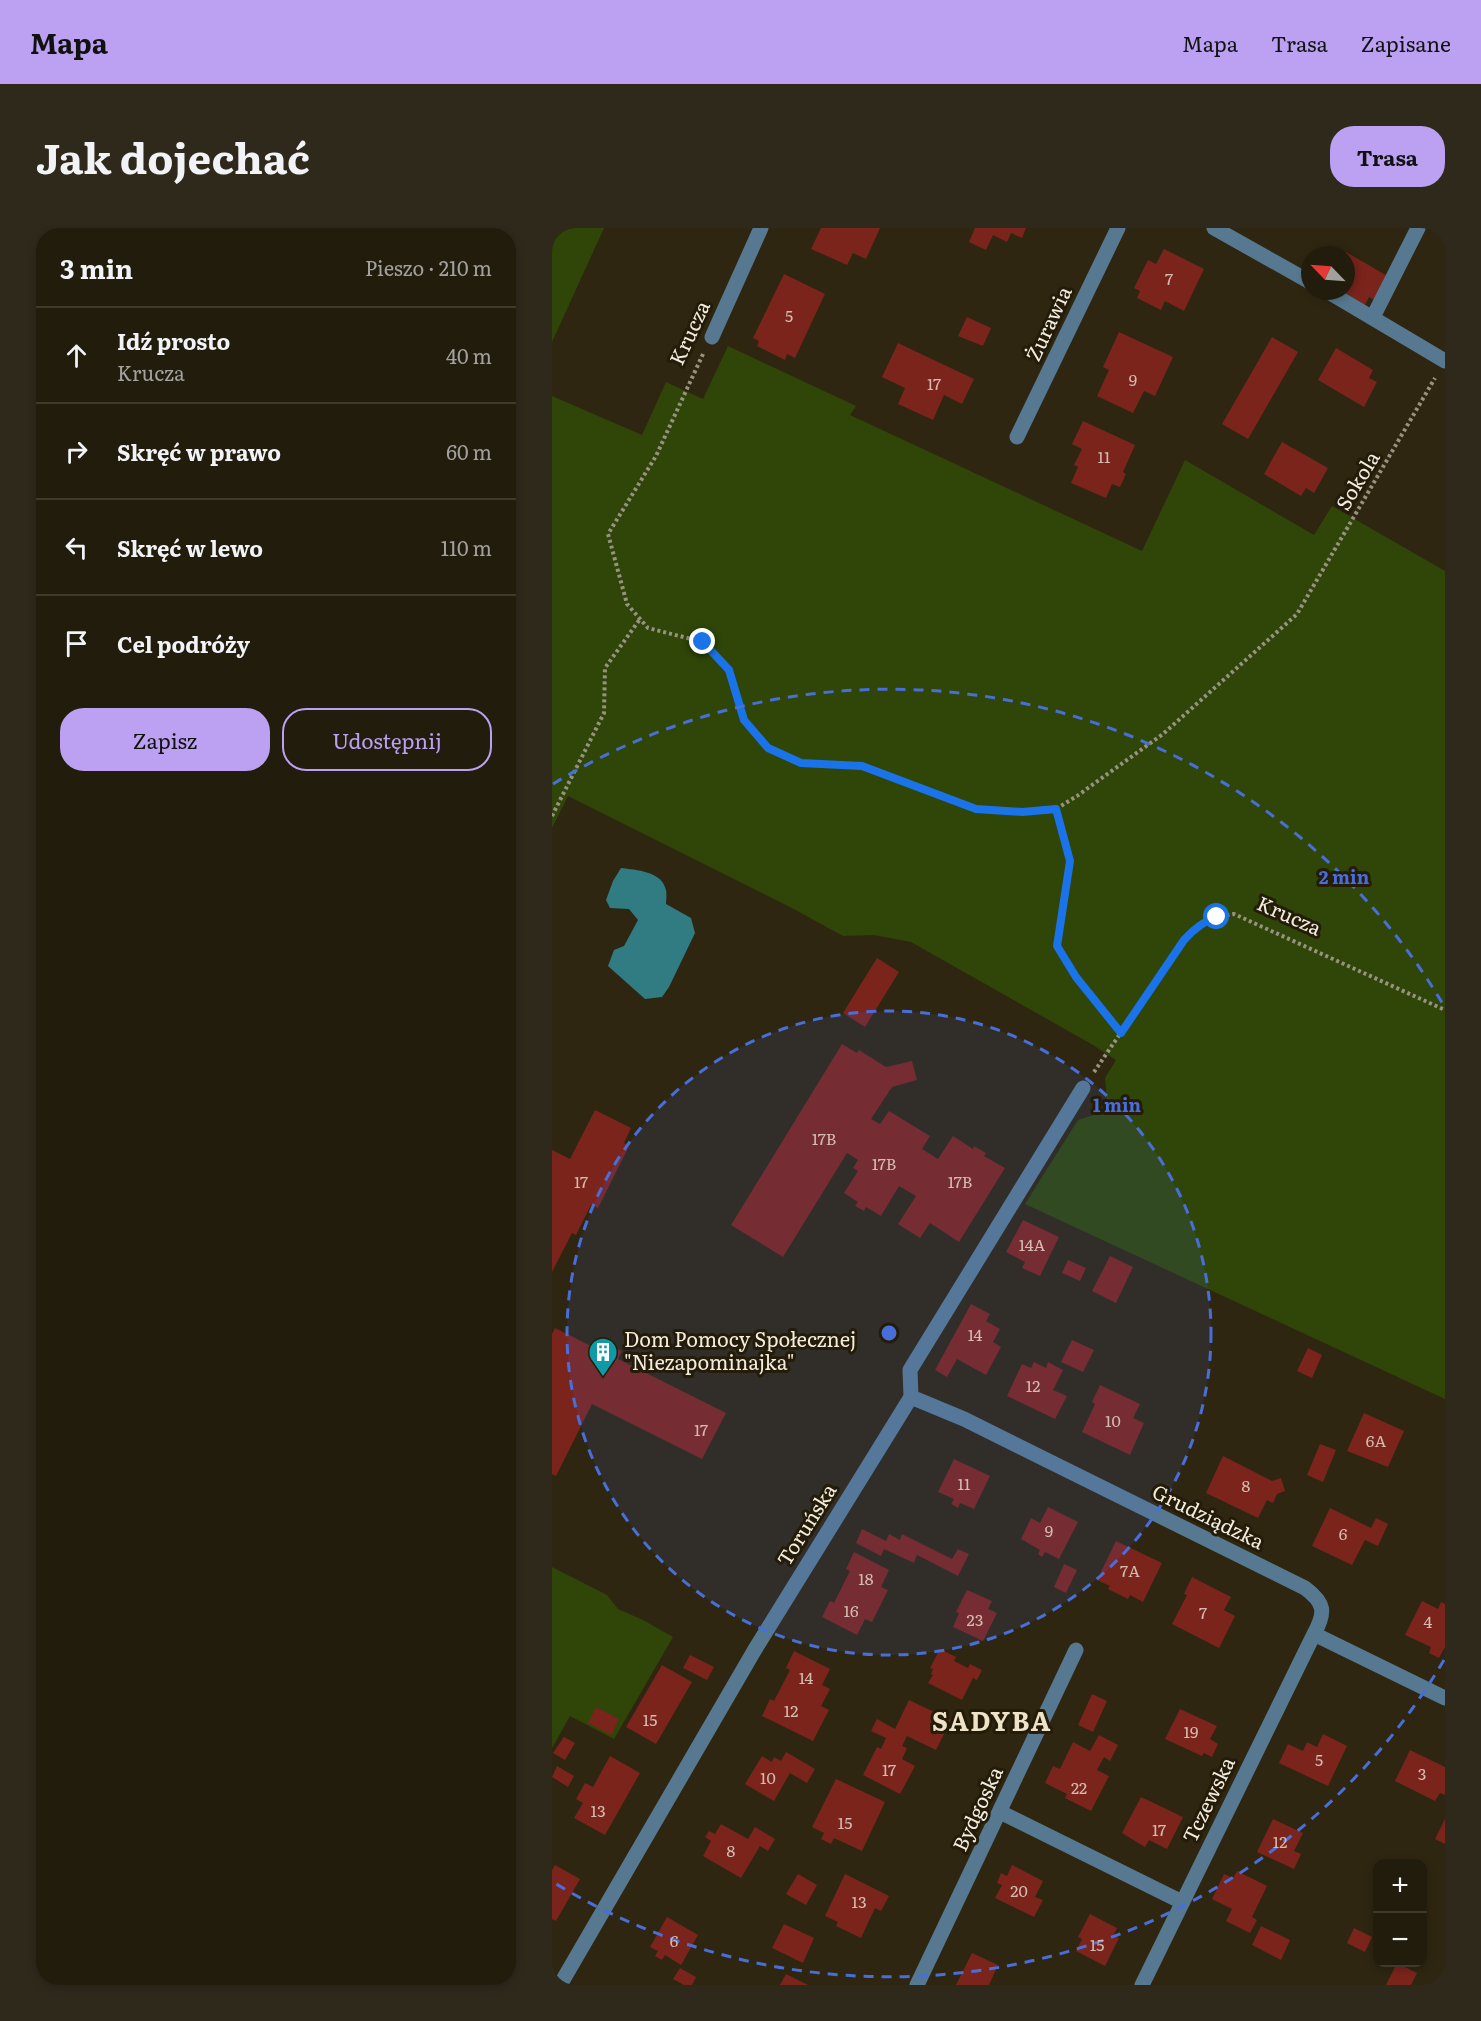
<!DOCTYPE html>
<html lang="pl">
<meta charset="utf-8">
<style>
:root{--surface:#221c0d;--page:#2e291b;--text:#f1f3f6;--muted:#a2a19d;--line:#3f3a2e;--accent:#bca0f2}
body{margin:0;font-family:Literata,serif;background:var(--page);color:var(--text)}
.controls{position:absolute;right:18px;bottom:18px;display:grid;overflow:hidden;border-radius:12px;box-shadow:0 3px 9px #0003}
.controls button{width:54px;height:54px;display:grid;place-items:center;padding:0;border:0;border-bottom:2px solid var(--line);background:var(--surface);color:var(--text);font:30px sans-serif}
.compass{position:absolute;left:749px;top:18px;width:54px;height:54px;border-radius:50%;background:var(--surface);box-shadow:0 3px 9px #0003;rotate:295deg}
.stop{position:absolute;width:18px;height:18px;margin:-14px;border:4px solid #1a73e8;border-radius:50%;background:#fff}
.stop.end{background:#1a73e8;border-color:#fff;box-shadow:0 2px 6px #0008}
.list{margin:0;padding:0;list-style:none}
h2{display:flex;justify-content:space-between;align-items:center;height:78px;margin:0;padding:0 24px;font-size:26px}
h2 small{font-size:20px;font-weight:400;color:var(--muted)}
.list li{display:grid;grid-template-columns:39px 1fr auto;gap:18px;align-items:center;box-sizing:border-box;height:96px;padding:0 24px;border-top:2px solid var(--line)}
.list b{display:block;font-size:22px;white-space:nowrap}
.list p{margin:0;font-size:20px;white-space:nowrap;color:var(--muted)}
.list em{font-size:20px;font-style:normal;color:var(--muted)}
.actions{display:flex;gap:12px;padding:18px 24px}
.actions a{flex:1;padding:14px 0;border:2px solid var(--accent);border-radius:24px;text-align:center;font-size:21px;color:var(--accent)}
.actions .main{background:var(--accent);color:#111}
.icon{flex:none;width:33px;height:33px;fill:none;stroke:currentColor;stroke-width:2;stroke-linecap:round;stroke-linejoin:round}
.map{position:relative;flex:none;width:893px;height:1757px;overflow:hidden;border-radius:24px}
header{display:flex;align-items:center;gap:36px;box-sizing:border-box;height:84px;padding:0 30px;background:var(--accent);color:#111}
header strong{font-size:28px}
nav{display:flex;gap:33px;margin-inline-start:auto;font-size:21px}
.intro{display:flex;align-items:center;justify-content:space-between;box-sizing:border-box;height:144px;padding:0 36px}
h1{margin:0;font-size:42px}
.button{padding:15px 27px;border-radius:24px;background:var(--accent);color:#111;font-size:21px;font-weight:700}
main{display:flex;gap:36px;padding:0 36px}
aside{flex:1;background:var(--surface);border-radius:24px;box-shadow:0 3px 9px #0003}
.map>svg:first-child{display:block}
.green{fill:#2f4608}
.water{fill:#317b83}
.building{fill:#7b241c}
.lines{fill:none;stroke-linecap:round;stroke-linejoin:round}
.path{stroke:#989281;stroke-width:4;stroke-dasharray:3 3;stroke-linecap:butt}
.minor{stroke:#567991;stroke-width:15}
.route{stroke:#1a73e8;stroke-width:8}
.ring{fill:none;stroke:#486eda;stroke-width:3;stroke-dasharray:10 8}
.labels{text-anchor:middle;stroke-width:6;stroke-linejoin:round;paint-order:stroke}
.number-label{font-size:16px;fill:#d4bbaf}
.street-label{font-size:20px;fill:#f2ede0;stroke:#241c08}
.poi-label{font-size:20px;fill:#f2ede0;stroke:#241c08;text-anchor:start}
.district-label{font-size:26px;font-weight:bold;letter-spacing:1.5px;fill:#eee3c9;stroke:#241c08}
.centre{fill:#486eda;stroke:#241c08;stroke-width:3}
.ring-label{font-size:18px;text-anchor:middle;font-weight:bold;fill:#486eda;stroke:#241c08;stroke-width:6;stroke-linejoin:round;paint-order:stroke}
</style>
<header>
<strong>Mapa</strong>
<nav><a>Mapa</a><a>Trasa</a><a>Zapisane</a></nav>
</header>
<div class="intro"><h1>Jak dojechać</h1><a class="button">Trasa</a></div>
<main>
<aside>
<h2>3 min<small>Pieszo · 210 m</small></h2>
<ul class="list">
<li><svg class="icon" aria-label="ahead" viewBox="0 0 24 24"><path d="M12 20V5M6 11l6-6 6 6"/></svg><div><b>Idź prosto</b><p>Krucza</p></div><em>40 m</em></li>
<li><svg class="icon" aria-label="right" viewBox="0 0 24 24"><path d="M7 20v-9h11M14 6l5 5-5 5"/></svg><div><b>Skręć w prawo</b></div><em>60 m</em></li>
<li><svg class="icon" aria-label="left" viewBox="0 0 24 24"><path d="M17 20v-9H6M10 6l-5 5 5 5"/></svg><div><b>Skręć w lewo</b></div><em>110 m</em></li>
<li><svg class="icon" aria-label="arrive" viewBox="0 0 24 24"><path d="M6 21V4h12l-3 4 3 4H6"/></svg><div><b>Cel podróży</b></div></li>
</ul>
<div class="actions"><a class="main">Zapisz</a><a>Udostępnij</a></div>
</aside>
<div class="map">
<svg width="893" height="1757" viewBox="0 0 893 1757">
<rect width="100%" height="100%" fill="#2e2611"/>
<path class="green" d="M 0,0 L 52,0 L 0,114 Z
M 176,118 L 304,178 L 298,187 L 590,323 L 633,232 L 762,307 L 780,278 L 893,343 L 893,1171 L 473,976 L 526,892 L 548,885 L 555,871 L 553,850 L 564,832 L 541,817 L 359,714 L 322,707 L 291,708 L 238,679 L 16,568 L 0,600 L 0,168 L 90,207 L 114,154 L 151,171 Z
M 0,1339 L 55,1367 L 66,1381 L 91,1392 L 121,1409 L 62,1511 L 18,1488 L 0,1520 Z"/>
<path class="water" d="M 69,640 C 84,642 110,643 114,662 C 115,666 114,672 114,676 L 139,690 L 143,705 L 117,759 L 110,769 L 93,771 L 56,738 L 62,722 L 72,718 L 86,692 L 77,681 L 58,680 L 54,672 L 61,653 Z"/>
<path class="building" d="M 269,0 L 328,0 L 314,31 L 301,25 L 295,37 L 259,21 Z
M 423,0 L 474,0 L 470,10 L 459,5 L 455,14 L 441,7 L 434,22 L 417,14 Z
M 612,21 L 652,41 L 632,83 L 613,73 L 609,82 L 585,70 L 588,63 L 582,60 L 596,32 L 604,36 Z
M 794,24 L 839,50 L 826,74 L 817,69 L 813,77 L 790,63 L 794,63 L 794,27 L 792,27 Z
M 232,46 L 273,66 L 243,130 L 235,126 L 233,132 L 205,118 L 207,113 L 201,110 Z
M 415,89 L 439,100 L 431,118 L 406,108 Z
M 567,104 L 621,129 L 603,168 L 592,163 L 581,185 L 545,168 L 557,142 L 551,139 Z
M 720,109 L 746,124 L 696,211 L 670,196 Z
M 346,115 L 422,151 L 410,176 L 392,167 L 381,192 L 346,176 L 353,160 L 330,149 Z
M 784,120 L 821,142 L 817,150 L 825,154 L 812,179 L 766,152 Z
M 531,193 L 583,217 L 571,244 L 574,246 L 568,259 L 560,256 L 554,270 L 519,255 L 526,239 L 522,237 L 530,221 L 520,216 Z
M 730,214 L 776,240 L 762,265 L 754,260 L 749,268 L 712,246 Z
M 325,730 L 347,744 L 313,799 L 291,785 Z
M 290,816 L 305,825 L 307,822 L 334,839 L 360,833 L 365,852 L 340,859 L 319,891 L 328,896 L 337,883 L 378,908 L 370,921 L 386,931 L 401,908 L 421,921 L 422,918 L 434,925 L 432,928 L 453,940 L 407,1014 L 378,995 L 368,1010 L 346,996 L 364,968 L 347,958 L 329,988 L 314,979 L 312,983 L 303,978 L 306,974 L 292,965 L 306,943 L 301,940 L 306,932 L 295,925 L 231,1029 L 179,997 Z
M 43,882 L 79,900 L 72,915 L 77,918 L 46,980 L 39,977 L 24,1007 L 20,1005 L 0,1044 L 0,922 L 18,931 Z
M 471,992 L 507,1009 L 488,1048 L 470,1040 L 473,1034 L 454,1024 Z
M 558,1028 L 581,1039 L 564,1075 L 540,1063 Z
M 516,1032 L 534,1040 L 528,1053 L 510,1045 Z
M 419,1076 L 438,1086 L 434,1093 L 448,1101 L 441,1114 L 449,1119 L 434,1147 L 405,1131 L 395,1149 L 383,1142 Z
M 3,1100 L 55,1126 L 59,1118 L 70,1123 L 66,1131 L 174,1185 L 150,1231 L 40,1176 L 4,1248 L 0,1246 L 0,1106 Z
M 520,1112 L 542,1122 L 531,1144 L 509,1134 Z
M 756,1120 L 770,1127 L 760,1150 L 745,1143 Z
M 482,1134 L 494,1140 L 496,1134 L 511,1142 L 501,1162 L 515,1168 L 503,1191 L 455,1168 L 470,1136 L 479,1140 Z
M 548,1157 L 588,1176 L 581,1190 L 592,1195 L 578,1227 L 530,1204 L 543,1176 L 540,1174 Z
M 812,1185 L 852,1203 L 836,1239 L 795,1223 Z
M 768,1216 L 784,1222 L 771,1254 L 755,1247 Z
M 671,1228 L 720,1253 L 729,1250 L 733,1263 L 725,1266 L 721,1275 L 715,1272 L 706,1290 L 654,1265 Z
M 402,1231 L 438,1248 L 422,1281 L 408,1275 L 406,1280 L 399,1276 L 402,1271 L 386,1264 Z
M 496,1279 L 526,1294 L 507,1331 L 493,1324 L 490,1329 L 486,1326 L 488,1322 L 469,1311 L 479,1290 L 488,1295 Z
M 778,1280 L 819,1300 L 824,1290 L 836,1296 L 826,1318 L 813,1312 L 800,1337 L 760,1318 Z
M 310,1301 L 334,1313 L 337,1306 L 348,1312 L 350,1306 L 400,1331 L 406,1321 L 417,1326 L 406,1348 L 365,1327 L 362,1335 L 332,1321 L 329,1328 L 304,1315 Z
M 564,1313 L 610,1335 L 591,1374 L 578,1367 L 576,1371 L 556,1361 L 558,1358 L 545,1352 Z
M 302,1324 L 337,1342 L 329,1359 L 336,1362 L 320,1394 L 313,1391 L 305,1407 L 270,1389 L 278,1373 L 282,1375 L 298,1343 L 294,1341 Z
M 512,1336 L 525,1342 L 514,1365 L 502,1359 Z
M 640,1349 L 679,1369 L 672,1382 L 683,1388 L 667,1420 L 620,1396 L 635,1367 L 632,1366 Z
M 415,1362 L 440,1373 L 436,1381 L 445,1385 L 431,1413 L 401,1399 L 407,1385 L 404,1384 Z
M 870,1373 L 886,1381 L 889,1374 L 893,1376 L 893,1419 L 887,1430 L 877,1425 L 879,1419 L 853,1407 Z
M 388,1421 L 404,1429 L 402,1433 L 416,1440 L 418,1436 L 430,1442 L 425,1452 L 421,1450 L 410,1472 L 376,1455 L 381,1447 L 379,1446 L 381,1441 L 378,1440 Z
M 242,1423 L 278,1441 L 270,1457 L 278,1461 L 269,1478 L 277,1482 L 261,1513 L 210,1488 L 218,1471 L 222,1473 L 238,1442 L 234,1440 Z
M 138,1427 L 162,1439 L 155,1452 L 131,1440 Z
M 110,1437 L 140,1454 L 104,1516 L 74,1499 Z
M 540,1466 L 555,1473 L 541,1504 L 526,1497 Z
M 357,1472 L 399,1492 L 384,1522 L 355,1508 L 350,1518 L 355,1520 L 350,1531 L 363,1538 L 348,1566 L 311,1547 L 325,1519 L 329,1521 L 334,1510 L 319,1503 L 325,1491 L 343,1501 Z
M 44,1479 L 67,1491 L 59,1507 L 36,1495 Z
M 628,1481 L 665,1498 L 658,1511 L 666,1516 L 660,1529 L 652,1525 L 650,1528 L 613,1511 Z
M 771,1506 L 795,1518 L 776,1558 L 727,1535 L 736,1516 L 751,1523 L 755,1514 L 765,1519 Z
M 547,1507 L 566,1517 L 558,1533 L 552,1529 L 545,1542 L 557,1548 L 539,1583 L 513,1570 L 515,1566 L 493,1555 L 501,1538 L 508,1541 L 521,1514 L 538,1523 Z
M 12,1509 L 23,1515 L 13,1532 L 1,1525 Z
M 858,1522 L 893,1539 L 893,1567 L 888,1565 L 883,1573 L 843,1553 Z
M 234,1524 L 263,1541 L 255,1555 L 238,1545 L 222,1573 L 193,1556 L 210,1528 L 220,1534 L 222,1529 L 229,1533 Z
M 58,1528 L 88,1545 L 53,1607 L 22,1590 L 31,1575 L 24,1571 L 33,1555 L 41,1559 Z
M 5,1538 L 22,1548 L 16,1559 L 0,1549 Z
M 284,1551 L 333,1574 L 310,1623 L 282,1610 L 279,1616 L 269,1611 L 272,1605 L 260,1599 Z
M 589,1569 L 631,1589 L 615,1621 L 597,1612 L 593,1619 L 570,1605 Z
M 721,1591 L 751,1605 L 742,1623 L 749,1626 L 742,1641 L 705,1624 Z
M 893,1591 L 893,1616 L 883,1611 Z
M 169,1596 L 196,1611 L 203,1599 L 223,1611 L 216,1623 L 208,1618 L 189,1650 L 151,1628 L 159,1613 L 153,1609 L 157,1603 L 163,1606 Z
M 3,1637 L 28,1651 L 4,1693 L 0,1691 L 0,1642 Z
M 460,1637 L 491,1653 L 483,1669 L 491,1672 L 482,1689 L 443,1670 L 450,1657 L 445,1655 L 449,1645 L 455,1648 Z
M 685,1643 L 715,1658 L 700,1689 L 705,1692 L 698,1705 L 674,1693 L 680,1681 L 660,1671 L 672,1646 L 681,1650 Z
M 246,1646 L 265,1657 L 254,1677 L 234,1666 Z
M 293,1646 L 337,1668 L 329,1683 L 323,1680 L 309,1710 L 284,1698 L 286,1694 L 273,1688 Z
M 538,1686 L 565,1700 L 561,1708 L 567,1710 L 553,1738 L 524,1723 L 530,1711 L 526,1709 Z
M 115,1689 L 146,1707 L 129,1737 L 113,1727 L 110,1732 L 103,1728 L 106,1723 L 98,1719 Z
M 232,1696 L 262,1710 L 251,1735 L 220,1720 Z
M 709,1698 L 738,1712 L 729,1732 L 700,1717 Z
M 802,1700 L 820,1709 L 813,1724 L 795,1715 Z
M 420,1725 L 446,1737 L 437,1757 L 404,1757 Z
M 845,1735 L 865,1745 L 859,1757 L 834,1757 Z
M 128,1740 L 144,1749 L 140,1757 L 132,1757 L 121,1751 Z
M 234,1746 L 256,1757 L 228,1757 Z"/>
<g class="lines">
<path class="path" d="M 151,126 L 104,228 L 56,306 L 75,376 L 96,400 L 151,414 L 177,442 L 192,492 L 216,520 L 249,535 L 310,538 L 424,581 L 470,584 L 504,581 L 525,568 L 611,506 L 745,386 L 883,150
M 504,581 L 518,633 L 505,718 L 523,749 L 569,805
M 0,588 L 52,485 L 53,440 L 88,391
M 542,844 L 632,712 C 648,694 658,690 682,686 L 893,782"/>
<path class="minor" d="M 662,0 L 758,54
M 775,63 L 893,133
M 821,89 L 866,0
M 160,109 L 209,0
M 465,209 L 566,0
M 359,1169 L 412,1191 L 753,1360 C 773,1375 774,1384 762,1406 L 893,1470
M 448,1584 L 630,1674
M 8,1757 L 202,1423 L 359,1169 L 358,1142 L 531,860
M 365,1757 L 524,1422
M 590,1757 L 762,1406"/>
</g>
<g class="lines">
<path class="route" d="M 151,414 L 177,442 L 192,492 L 216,520 L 249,535 L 310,538 L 424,581 L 470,584 L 504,581 L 518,633 L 505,718 L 524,749 L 569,805 L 632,712 C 641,702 651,693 665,689"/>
</g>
<circle cx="337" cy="1105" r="322" fill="#486eda" fill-opacity=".12"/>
<g class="ring">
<circle cx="337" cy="1105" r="322"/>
<path d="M892 1432A644 644 0 0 1 1 1654M1 556A644 644 0 0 1 892 778"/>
</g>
<defs>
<g id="building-pin" transform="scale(1.5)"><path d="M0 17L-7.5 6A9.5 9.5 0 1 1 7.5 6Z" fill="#0f9aa8" stroke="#241c08"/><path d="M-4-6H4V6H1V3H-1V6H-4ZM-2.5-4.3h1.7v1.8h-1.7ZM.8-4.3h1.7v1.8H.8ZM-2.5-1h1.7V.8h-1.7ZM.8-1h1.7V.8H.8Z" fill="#fff"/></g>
</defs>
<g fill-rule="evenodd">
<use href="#building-pin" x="51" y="1124"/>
</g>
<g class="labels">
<g class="number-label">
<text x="617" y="57">7</text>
<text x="237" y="94">5</text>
<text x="581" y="158">9</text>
<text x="382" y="162">17</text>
<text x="552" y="235">11</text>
<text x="272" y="917">17B</text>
<text x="332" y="942">17B</text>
<text x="29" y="960">17</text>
<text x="408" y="960">17B</text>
<text x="480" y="1023">14A</text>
<text x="423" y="1113">14</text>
<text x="481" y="1164">12</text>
<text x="561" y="1199">10</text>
<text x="149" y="1208">17</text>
<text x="824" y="1219">6A</text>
<text x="412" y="1262">11</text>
<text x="694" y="1264">8</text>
<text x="497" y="1309">9</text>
<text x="791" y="1312">6</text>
<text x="578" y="1349">7A</text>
<text x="314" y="1357">18</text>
<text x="299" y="1389">16</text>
<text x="651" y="1391">7</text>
<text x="423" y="1398">23</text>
<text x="876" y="1400">4</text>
<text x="254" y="1456">14</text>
<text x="239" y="1489">12</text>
<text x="98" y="1498">15</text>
<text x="639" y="1510">19</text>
<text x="767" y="1538">5</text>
<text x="337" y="1548">17</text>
<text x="870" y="1552">3</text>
<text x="216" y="1556">10</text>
<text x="527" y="1566">22</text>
<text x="46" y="1589">13</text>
<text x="293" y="1601">15</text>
<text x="607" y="1608">17</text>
<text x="728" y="1620">12</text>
<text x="179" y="1629">8</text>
<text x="467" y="1669">20</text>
<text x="307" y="1680">13</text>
<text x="122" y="1719">6</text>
<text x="545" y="1723">15</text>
</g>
<g class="street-label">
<text transform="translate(497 96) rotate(-65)" y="7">Żurawia</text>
<text transform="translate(138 105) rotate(-65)" y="7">Krucza</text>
<text transform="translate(806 253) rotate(-59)" y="7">Sokola</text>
<text transform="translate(737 688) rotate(24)" y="7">Krucza</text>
<text transform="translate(656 1289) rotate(26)" y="7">Grudziądzka</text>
<text transform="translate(255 1297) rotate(-58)" y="7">Toruńska</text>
<text transform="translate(657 1572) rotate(-64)" y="7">Tczewska</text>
<text transform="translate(426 1581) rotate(-65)" y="7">Bydgoska</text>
</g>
<g class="poi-label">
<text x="72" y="1119">Dom Pomocy Społecznej<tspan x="72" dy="23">"Niezapominajka"</tspan></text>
</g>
<g class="district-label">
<text x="440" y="1503">SADYBA</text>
</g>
</g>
<circle cx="337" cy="1105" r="9" class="centre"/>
<g class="ring-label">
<text x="792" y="656">2 min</text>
<text x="565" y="884">1 min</text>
</g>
</svg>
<div class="controls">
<button>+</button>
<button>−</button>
</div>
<svg class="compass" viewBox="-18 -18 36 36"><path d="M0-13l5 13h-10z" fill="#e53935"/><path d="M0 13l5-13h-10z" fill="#a2a19d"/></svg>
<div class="stop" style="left:665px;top:689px"></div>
<div class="stop end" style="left:151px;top:414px"></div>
</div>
</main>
